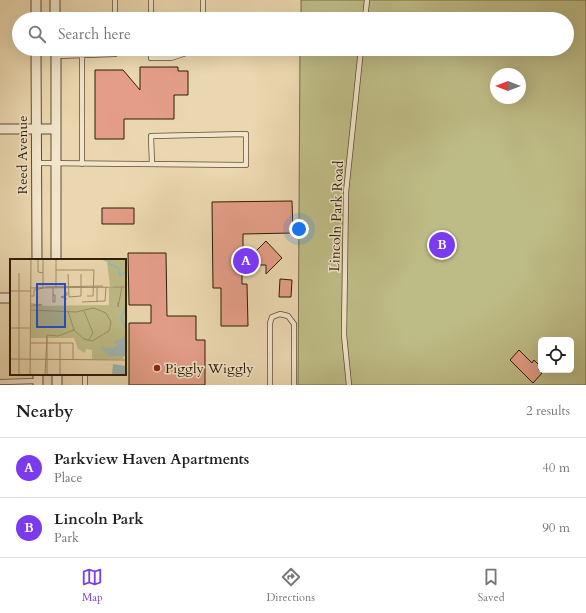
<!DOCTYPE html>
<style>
:root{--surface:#fff;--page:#f2f2f2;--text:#222;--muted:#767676;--line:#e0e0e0;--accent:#7c3aed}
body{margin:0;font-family:Cardo,serif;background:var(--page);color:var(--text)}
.controls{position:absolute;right:12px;bottom:12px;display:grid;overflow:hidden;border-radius:6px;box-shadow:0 4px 16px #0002}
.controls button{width:36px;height:36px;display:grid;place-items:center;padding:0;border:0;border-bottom:1px solid var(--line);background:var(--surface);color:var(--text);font:20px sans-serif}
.compass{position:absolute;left:490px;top:68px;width:36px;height:36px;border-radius:50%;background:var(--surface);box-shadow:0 4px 16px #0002;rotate:270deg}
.you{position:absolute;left:299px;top:229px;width:14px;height:14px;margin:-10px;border:3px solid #fff;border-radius:50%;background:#1a73e8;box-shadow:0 0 0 6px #1a73e833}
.badge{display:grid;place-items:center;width:26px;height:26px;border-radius:50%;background:var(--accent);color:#fff;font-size:13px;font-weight:700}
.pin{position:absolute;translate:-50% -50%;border:2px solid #fff;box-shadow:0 1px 4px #0006}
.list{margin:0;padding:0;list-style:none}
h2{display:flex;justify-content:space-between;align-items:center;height:52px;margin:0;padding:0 16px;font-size:17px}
h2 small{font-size:13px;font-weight:400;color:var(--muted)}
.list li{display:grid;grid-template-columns:26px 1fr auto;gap:12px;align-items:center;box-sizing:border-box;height:60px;padding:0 16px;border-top:1px solid var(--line)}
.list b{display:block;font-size:15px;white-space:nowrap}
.list p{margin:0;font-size:13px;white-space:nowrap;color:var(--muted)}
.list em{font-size:13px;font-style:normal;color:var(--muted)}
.icon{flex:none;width:22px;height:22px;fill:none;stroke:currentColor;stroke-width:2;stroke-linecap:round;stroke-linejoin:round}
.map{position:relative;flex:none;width:586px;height:385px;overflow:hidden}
.search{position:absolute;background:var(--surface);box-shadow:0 4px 16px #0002;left:12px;right:12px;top:12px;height:44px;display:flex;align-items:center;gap:10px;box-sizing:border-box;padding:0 14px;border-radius:22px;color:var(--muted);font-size:15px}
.sheet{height:172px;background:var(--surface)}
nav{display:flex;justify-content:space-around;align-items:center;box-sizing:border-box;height:56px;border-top:1px solid var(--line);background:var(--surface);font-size:11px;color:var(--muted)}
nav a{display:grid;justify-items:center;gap:2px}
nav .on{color:var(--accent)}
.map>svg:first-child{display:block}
.green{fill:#bebc86;stroke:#766c45;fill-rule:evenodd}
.building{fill:#e49e88;stroke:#2f1d04}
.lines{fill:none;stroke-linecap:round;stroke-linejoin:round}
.service-casing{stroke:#5e4c2f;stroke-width:6}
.minor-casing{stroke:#5e4c2f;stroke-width:11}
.service{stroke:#f2e5cb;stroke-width:4.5}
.minor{stroke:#f2e5cb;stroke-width:9}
.poi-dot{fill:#8f2418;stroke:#f2e5cb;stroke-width:1.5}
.labels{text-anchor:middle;stroke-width:3;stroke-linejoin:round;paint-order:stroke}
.street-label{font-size:14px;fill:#2f1d04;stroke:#f2e5cb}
.poi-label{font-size:14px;fill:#2f1d04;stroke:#f2e5cb;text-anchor:start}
.inset-river{fill:none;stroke:#9cb7b5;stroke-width:2}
.inset-road{fill:none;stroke:#a08d6b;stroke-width:1}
.view{fill:#1d4ed8;fill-opacity:0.15;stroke:#1d4ed8;stroke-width:2}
.inset-edge{fill:none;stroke:#2f1d04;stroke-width:2}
</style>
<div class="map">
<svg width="586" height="385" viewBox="0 0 586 385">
<rect width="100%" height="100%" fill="#ebd7af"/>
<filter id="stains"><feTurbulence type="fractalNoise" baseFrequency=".005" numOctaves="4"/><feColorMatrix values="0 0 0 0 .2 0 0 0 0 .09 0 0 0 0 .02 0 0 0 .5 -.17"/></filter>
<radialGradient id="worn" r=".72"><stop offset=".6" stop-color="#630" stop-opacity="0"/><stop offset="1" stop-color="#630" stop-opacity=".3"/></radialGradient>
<path class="green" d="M 301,0 L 586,0 L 586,385 L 298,385 L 300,49 L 567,49 L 567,19 L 301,19 ZM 496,74 L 520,74 L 520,98 L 496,98 ZM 541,340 L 571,340 L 571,370 L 541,370 Z"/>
<path class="building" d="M 140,67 L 178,67 L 178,71 L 188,71 L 188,95 L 174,95 L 174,119 L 124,119 L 124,139 L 95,139 L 95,70 L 123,70 L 140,90 Z
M 292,201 L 293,233 L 243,234 L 243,264 L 266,241 L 282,258 L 266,274 L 266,265 L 242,265 L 242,284 L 247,284 L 248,326 L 221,326 L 221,288 L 213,288 L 212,202 Z
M 102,208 L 134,208 L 134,224 L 102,224 Z
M 128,253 L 166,253 L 167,316 L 196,316 L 196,340 L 205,340 L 205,385 L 129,385 L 129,323 L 151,323 L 151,305 L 129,305 Z
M 280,279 L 292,280 L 291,297 L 279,297 Z
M 519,350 L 532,363 L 534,360 L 540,366 L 538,369 L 542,373 L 533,383 L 510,360 Z"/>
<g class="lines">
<g class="service-casing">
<path id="service" d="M 115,0 L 115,19
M 151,19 L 151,0
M 203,19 L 203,0
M 365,19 L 367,0
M 151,49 L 151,58 L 171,58 L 198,49
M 82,55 L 82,164
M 56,56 L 115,54 L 115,49
M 36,163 L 246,165 L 246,134 L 151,136 L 152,164
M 85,374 L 85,385
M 0,382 L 38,381
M 270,385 L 270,323 L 272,317 L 280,314 L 288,316 L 294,324 L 294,385
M 349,385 L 344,335 L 346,192 L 361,49"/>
</g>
<g class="minor-casing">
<path id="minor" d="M 36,0 L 36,19
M 55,0 L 55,19
M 36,49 L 37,260
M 56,49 L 56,260
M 0,129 L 56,129
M 0,298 L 11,298
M 38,374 L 38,385
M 57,374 L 57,385"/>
</g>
<use href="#service" class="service"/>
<use href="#minor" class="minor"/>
</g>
<circle class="poi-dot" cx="157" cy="368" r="4"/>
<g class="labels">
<g class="street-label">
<text transform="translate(22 155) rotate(-90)" y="5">Reed Avenue</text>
<text transform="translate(336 216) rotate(-88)" y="5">Lincoln Park Road</text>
</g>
<g class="poi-label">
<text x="165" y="373">Piggly Wiggly</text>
</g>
</g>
<g transform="translate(10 259)">
<rect width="116" height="116" fill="#ebd7af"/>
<path d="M 90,0 L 116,0 L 116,90 L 113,100 L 82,100 L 82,91 L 76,90 L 75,94 L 68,90 L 64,79 L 21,79 L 21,47 L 99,46 L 99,29 L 105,28 L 100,27 L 97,3 Z" fill="#bebc86"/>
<path d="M 113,77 L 116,78 L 116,97 L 100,97 L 89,88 L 103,89 L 111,83 L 105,85 L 104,82 L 112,80 ZM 103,105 L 116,107 L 116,116 L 102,116 Z" fill="#9cb7b5"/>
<path class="inset-river" d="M 100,0 L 100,5 L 108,9 L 110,16 L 116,13M 116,48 L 111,59 L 116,69"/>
<path class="inset-road" d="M 28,0 L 28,13 L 33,14M 46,11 L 84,11 L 83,37 L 77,37M 58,15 L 59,38 L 71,37 L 71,15M 35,28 L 93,27M 46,28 L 46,0M 21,29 L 116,28M 33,29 L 33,0M 87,29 L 87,43M 0,32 L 21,32M 43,36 L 45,36 L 45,43 L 43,43 L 43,29M 21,37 L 24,37 L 24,31 L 33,29M 57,40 L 51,38 L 57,36 L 57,33M 72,43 L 95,42 L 96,28M 108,43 L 108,48 L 112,28M 21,45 L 32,46 L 21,47M 21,51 L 66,53 L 84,49 L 96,54 L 101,63 L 99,72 L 82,82 L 74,80 L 64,71 L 48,77 L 37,76M 58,52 L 64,71M 74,52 L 83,74 L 78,82M 0,69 L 21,69M 21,84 L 63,84 L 63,101M 0,100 L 116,101M 9,116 L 9,14M 20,116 L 21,0M 35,116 L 37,76M 37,116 L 37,77M 50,116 L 50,84"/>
<path class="view" d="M 27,25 L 55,25 L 55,68 L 27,68 Z"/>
<rect width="116" height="116" class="inset-edge"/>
</g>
<rect width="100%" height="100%" filter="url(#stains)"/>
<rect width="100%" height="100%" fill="url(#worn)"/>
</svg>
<div class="controls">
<button><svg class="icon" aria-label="locate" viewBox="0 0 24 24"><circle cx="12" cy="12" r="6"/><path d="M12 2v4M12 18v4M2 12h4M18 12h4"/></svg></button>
</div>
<svg class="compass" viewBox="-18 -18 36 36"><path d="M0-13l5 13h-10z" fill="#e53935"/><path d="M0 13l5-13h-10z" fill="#767676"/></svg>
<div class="you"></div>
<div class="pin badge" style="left:246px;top:261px">A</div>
<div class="pin badge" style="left:442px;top:245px">B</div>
<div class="search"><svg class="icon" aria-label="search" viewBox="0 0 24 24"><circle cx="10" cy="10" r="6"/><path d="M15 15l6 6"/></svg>Search here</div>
</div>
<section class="sheet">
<h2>Nearby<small>2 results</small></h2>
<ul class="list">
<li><span class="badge">A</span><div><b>Parkview Haven Apartments</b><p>Place</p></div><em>40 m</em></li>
<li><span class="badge">B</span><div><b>Lincoln Park</b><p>Park</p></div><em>90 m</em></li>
</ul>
</section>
<nav>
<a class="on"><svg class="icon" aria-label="map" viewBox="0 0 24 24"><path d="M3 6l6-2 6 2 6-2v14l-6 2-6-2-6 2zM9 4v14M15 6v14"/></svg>Map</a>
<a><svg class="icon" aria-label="directions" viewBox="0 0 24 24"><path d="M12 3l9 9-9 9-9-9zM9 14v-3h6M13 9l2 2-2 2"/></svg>Directions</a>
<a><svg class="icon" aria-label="saved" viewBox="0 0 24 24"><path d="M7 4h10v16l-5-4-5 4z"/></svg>Saved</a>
</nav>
